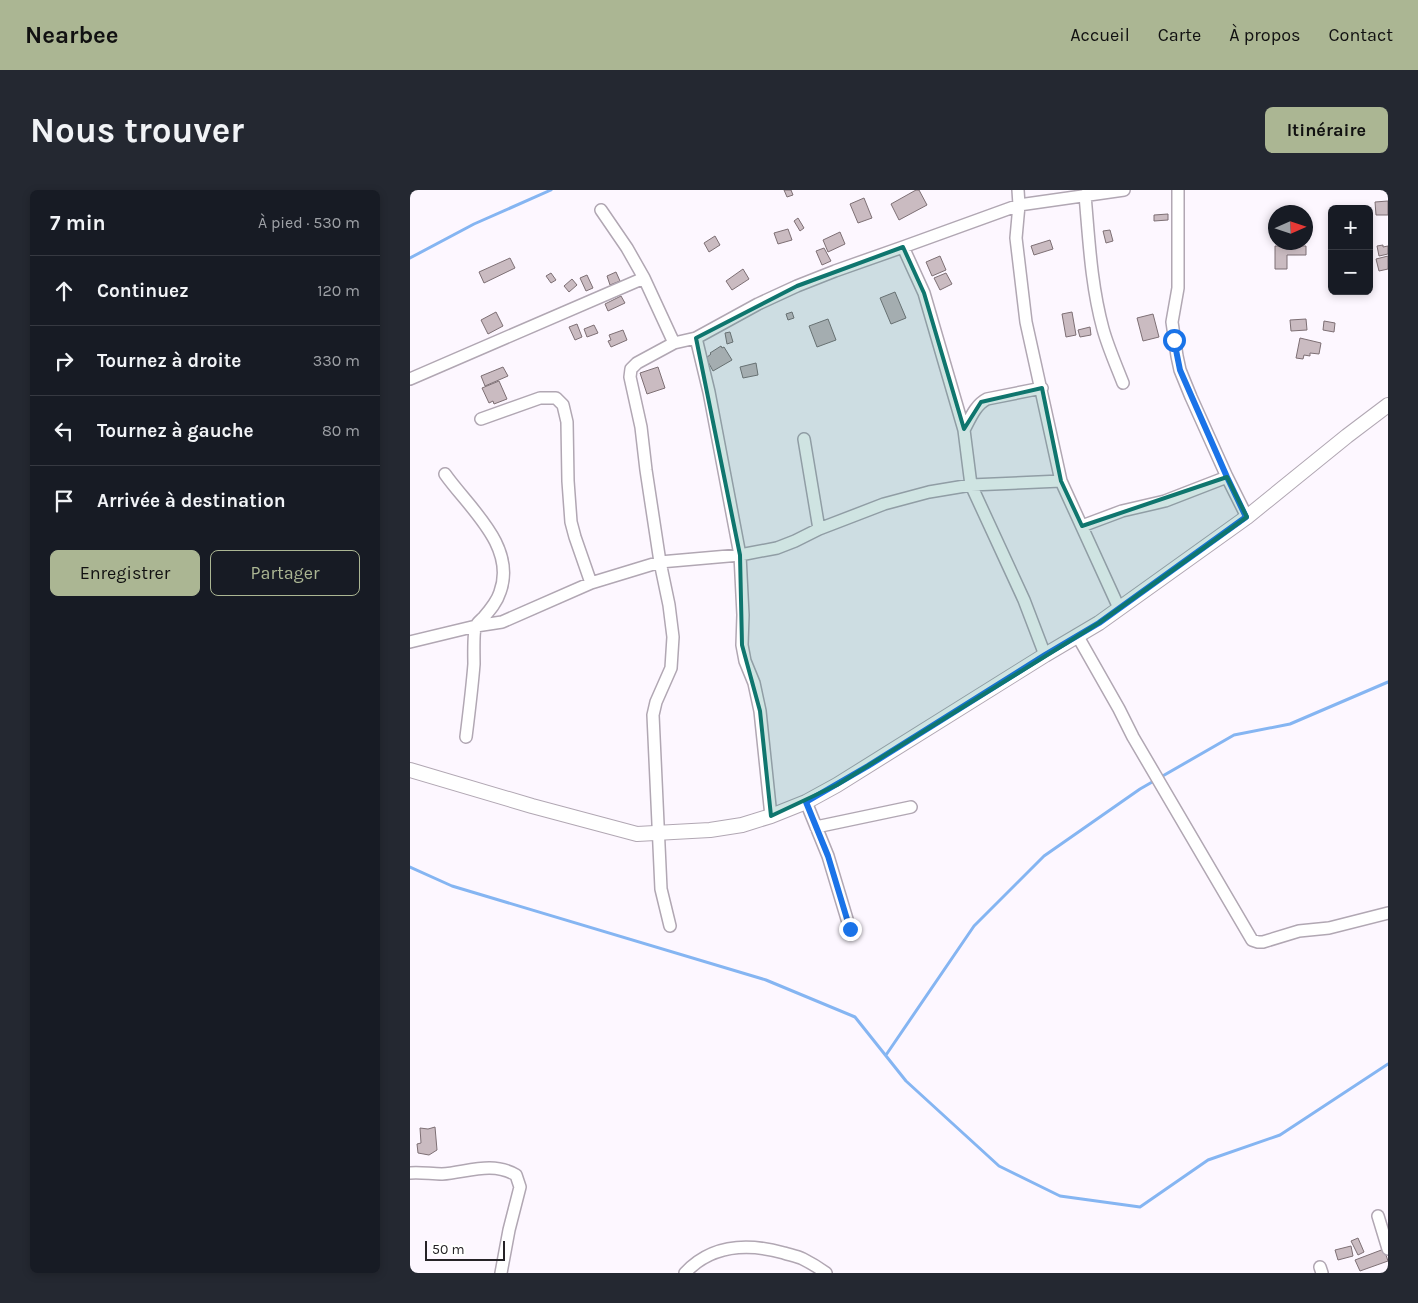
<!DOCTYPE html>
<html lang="fr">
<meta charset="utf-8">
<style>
:root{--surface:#171b24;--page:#242831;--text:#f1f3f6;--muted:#9ea1a6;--line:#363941;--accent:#abb693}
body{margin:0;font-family:Karla,sans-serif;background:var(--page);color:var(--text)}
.controls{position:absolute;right:15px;top:15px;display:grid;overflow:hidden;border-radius:8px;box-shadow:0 2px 8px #0003}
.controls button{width:45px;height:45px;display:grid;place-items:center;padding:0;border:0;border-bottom:1px solid var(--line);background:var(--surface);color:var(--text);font:25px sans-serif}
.compass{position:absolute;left:858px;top:15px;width:45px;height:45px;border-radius:50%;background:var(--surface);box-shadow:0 2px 8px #0003;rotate:87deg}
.scale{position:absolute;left:15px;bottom:12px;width:80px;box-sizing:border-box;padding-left:5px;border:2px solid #262327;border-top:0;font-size:14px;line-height:18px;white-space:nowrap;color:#262327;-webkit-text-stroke:4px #fff;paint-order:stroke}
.stop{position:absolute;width:15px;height:15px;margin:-11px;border:4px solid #1a73e8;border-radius:50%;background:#fff}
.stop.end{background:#1a73e8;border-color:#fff;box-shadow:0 1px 5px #0008}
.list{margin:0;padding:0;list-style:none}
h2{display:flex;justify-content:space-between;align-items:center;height:65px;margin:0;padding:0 20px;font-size:21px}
h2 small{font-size:16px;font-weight:400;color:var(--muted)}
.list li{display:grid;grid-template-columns:32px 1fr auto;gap:15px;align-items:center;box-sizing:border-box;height:70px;padding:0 20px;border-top:1px solid var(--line)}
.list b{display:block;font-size:19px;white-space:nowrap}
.list em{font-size:16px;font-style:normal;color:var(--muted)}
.actions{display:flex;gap:10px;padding:15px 20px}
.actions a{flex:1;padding:11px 0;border:1px solid var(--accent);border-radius:8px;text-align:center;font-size:18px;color:var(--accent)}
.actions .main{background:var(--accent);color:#111}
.icon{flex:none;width:28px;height:28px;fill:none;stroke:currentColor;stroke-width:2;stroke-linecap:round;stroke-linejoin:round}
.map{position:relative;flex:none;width:978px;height:1083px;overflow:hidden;border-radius:8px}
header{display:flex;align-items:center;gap:30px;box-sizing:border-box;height:70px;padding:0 25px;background:var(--accent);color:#111}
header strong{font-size:24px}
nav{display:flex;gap:28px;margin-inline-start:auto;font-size:18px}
.intro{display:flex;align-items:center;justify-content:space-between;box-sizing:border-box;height:120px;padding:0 30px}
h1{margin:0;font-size:35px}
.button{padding:12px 22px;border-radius:8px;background:var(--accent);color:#111;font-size:18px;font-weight:700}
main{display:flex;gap:30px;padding:0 30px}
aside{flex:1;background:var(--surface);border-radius:8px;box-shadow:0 2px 8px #0003}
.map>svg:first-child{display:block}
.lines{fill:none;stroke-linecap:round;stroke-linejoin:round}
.stream{stroke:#85b5f2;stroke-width:3}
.building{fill:#cabbc1;stroke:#7d6f74}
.minor-casing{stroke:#b1a7b3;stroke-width:14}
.tertiary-casing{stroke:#b1a7b3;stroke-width:16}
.minor{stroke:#fff;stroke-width:11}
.tertiary{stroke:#fff;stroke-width:14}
.route{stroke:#1a73e8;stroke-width:6}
.marked{fill:#0f766e;fill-opacity:0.2;stroke:#0f766e;stroke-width:4;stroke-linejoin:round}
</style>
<header>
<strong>Nearbee</strong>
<nav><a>Accueil</a><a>Carte</a><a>À propos</a><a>Contact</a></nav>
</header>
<div class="intro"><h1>Nous trouver</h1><a class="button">Itinéraire</a></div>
<main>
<aside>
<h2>7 min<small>À pied · 530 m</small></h2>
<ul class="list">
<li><svg class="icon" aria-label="ahead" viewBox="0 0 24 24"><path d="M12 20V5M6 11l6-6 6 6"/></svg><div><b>Continuez</b></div><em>120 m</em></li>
<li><svg class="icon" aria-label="right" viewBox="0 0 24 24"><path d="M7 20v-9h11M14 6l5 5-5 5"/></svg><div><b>Tournez à droite</b></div><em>330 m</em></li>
<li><svg class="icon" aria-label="left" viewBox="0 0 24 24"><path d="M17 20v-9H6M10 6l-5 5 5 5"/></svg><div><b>Tournez à gauche</b></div><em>80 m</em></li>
<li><svg class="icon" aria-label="arrive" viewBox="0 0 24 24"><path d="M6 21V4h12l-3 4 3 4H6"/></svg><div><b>Arrivée à destination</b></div></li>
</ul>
<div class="actions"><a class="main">Enregistrer</a><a>Partager</a></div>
</aside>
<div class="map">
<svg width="978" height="1083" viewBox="0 0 978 1083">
<rect width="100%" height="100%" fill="#fdf7ff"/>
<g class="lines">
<path class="stream" d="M 0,68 L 64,34 L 141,0
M 0,677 L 42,696 L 356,790 L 445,827 L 496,891 L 589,976 L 650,1006 L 730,1017 L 798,970 L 870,945 L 978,874
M 476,865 L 564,736 L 634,666 L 730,599 L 824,545 L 880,534 L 978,492"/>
</g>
<path class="building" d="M 374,0 L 381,0 L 383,5 L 377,7 Z
M 506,0 L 509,0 L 517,15 L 489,30 L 481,14 Z
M 454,8 L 462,28 L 448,33 L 440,14 Z
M 978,11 L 978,25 L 966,25 L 965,12 Z
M 758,24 L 758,30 L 744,31 L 744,25 Z
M 388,28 L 394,38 L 390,41 L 384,31 Z
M 378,39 L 382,50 L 368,54 L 364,43 Z
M 700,40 L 703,51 L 696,53 L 693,41 Z
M 430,42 L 435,54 L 418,62 L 413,50 Z
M 305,46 L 310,55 L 299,62 L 294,53 Z
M 640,50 L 643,59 L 624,65 L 621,56 Z
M 973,55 L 973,57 L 978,56 L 978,64 L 969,66 L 967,56 Z
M 865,56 L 896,56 L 896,65 L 877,65 L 877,79 L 865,79 Z
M 414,58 L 421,71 L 412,75 L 406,61 Z
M 530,66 L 536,80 L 522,86 L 516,72 Z
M 978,66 L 978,79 L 969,81 L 966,69 Z
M 100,68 L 105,78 L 74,93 L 69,82 Z
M 333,79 L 339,89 L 322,100 L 316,91 Z
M 206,82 L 210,91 L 200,95 L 197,86 Z
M 141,83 L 146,90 L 141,93 L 136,86 Z
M 536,83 L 542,94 L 530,100 L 524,88 Z
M 177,85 L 183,98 L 176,101 L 170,88 Z
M 162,89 L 167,95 L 159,102 L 154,96 Z
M 485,102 L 496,128 L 481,134 L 470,108 Z
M 211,106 L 215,113 L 198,121 L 195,114 Z
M 86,122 L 93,136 L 78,144 L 71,130 Z
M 382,122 L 384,128 L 378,130 L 376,124 Z
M 662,122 L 666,145 L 656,147 L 652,124 Z
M 743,124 L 749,147 L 733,151 L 727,128 Z
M 418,129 L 426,150 L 407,157 L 399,136 Z
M 896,129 L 897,140 L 881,141 L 880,130 Z
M 914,131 L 925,133 L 924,142 L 913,140 Z
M 167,134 L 172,147 L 165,150 L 159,137 Z
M 184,135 L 188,143 L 177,147 L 174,139 Z
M 680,137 L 681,145 L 670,147 L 668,140 Z
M 213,140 L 217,150 L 201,157 L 198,151 L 201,150 L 199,145 Z
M 320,142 L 323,152 L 317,154 L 315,143 Z
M 890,148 L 911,153 L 909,164 L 900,163 L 900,166 L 894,165 L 893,169 L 886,168 Z
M 311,156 L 312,158 L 314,157 L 322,170 L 303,181 L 296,168 L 301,164 L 300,163 Z
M 346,173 L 348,185 L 333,188 L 330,177 Z
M 93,177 L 98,186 L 75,196 L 71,186 Z
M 248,177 L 255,198 L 237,204 L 230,183 Z
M 89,191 L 97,209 L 84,214 L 83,211 L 79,213 L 72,198 Z
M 25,937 L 27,960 L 19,965 L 8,963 L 7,954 L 11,953 L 10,938 L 18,939 Z
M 948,1048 L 954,1062 L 948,1065 L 941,1051 Z
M 941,1056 L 943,1066 L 928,1070 L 925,1060 Z
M 974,1059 L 978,1071 L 950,1081 L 945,1070 Z"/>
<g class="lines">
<g class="minor-casing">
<path id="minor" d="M 608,0 L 609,15 L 606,48 L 616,132 L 651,291 L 709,418
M 768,0 L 768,98 L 762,132 L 767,166 L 770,180 L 781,207 L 817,287 L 837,327
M 675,5 C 679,50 681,95 693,139 C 698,157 706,175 713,193
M 191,20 L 217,58 L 234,88 L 264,153
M 493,57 L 514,103 L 554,240 L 561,295 L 614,410 L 635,465
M 286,148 L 299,202 L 330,365 L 333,425 L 332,455 L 335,471 L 344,493 L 350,521 L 361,626
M 0,189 L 234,88
M 71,229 L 130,208 L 146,208 L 153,215 L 157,232 L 158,291 L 161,332 L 165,347 L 181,393
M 554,240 C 560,229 565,215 577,209 L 632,198
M 394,249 L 409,339
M 35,284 C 58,317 107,356 90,402 C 87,412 80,420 73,428 C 71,430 67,433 66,436 C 63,441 64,467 64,474 C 62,499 59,523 56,547
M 672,336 L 712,321 L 755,311 L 817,287
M 667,445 L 709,519 L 723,547 L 842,750 L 848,752 L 853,752 L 889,741 L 919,738 L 978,723
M 0,452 L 66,436 L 92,432 L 181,393 L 250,372 L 330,365 L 367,358 L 385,351 L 409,339 L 474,314 L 519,302 L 561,295 L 651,291
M 396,612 L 418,666 L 440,739
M 406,637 L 501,617
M 260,736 L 251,699 L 243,525 L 246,512 L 261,478 L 263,447 L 259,415 L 250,372 L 236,280 L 231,237 L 220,187 L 221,179 L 227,173 L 264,153 L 286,148 L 348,114 L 387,96 L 425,81 L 493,57 L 609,15 L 714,0
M 0,983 C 11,982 21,984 32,984 C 58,982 82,971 106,985 L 110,997 L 99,1040 L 91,1083
M 968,1026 L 978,1059
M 910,1077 L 912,1083
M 275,1083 C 302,1054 338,1053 374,1063 C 380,1065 387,1066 393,1069 C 401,1073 409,1078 416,1083"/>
</g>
<g class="tertiary-casing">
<path id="tertiary" d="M 0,580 L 122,616 L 227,644 L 300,640 L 332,635 L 361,626 L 396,612 L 427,595 L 635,465 L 689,433 L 837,327 L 937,246 L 978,215"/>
</g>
<use href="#minor" class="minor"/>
<use href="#tertiary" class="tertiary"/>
</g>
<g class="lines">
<path class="route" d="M 440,739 L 418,666 L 396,612 L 458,576 L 635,465 L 689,433 L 836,327 L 817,287 L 770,180 L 764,150"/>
</g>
<path class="marked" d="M 493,57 L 514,103 L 554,239 L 571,212 L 632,198 L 651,291 L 672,336 L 817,287 L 837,327 L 689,433 L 427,595 L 361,626 L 350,521 L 332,455 L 330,365 L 286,148 L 387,96 Z"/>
</svg>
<div class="controls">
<button>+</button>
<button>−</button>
</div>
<svg class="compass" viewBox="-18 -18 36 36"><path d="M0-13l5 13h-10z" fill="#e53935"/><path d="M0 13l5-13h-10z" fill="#9ea1a6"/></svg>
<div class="scale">50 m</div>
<div class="stop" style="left:764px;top:150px"></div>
<div class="stop end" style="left:440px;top:739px"></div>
</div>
</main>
